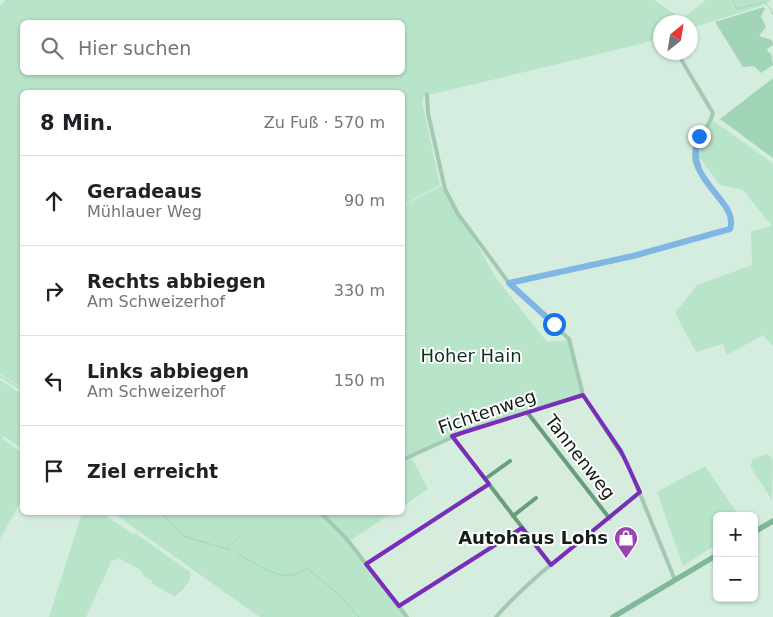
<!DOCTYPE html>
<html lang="de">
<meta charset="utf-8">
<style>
:root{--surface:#fff;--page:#f6f6f6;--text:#202124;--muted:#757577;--line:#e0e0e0}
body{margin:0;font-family:"DejaVu Sans",sans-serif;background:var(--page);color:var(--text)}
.controls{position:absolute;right:15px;bottom:15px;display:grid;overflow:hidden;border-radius:8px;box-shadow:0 1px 4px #0004}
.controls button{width:45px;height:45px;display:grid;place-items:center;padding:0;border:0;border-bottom:1px solid var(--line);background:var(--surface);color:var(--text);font:25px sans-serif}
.compass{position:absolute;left:653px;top:15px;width:45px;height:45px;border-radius:50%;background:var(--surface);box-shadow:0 1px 4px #0004;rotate:30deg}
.stop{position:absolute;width:15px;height:15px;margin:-11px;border:4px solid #1a73e8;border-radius:50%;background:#fff}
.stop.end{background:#1a73e8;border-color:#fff;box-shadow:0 1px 5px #0008}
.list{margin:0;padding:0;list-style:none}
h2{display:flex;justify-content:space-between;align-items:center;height:65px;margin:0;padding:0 20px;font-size:21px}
h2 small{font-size:16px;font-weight:400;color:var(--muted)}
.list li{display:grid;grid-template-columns:32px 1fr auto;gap:15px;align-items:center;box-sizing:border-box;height:90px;padding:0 20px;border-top:1px solid var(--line)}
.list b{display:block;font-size:19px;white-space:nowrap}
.list p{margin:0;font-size:16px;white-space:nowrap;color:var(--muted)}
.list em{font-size:16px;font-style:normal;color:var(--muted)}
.icon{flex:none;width:28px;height:28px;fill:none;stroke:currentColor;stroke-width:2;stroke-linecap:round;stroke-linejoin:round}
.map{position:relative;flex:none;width:773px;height:617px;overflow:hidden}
.search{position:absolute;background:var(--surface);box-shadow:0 1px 4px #0004;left:20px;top:20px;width:385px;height:55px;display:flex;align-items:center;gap:12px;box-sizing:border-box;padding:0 18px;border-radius:8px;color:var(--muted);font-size:19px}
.panel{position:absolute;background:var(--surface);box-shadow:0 1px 4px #0004;left:20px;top:90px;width:385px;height:425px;border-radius:8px}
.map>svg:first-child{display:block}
.green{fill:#96dab0;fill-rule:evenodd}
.water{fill:#65b687}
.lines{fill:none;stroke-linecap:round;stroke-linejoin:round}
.stream{stroke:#65b687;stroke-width:1}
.street{stroke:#689d7d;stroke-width:4}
.secondary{stroke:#18794a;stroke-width:5.5}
.route{stroke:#1a73e8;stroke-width:6}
.marked{fill:none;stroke:#7b2cbf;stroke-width:4;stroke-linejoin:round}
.labels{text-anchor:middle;stroke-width:4;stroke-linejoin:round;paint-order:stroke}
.park-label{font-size:18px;fill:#0d311e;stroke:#fff}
.street-label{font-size:18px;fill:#141d17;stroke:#fff}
.poi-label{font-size:18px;font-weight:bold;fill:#141d17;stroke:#fff;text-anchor:end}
</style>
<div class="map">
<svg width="773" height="617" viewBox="0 0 773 617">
<rect width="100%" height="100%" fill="#d6edde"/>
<path class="green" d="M 6,0 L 654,0 L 682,19 L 706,0 L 772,0 L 758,7 L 691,28 L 690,22 L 660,22 L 660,38 L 640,44 L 433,94 L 425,94 L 422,101 L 440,185 L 403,205 L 402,92 L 22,92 L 22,388 L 0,374 L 0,6 ZM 22,22 L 402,22 L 402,72 L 22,72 Z
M 712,120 L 773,163 L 773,346 L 763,335 L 727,355 L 723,344 L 696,352 L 675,313 L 697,285 L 752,265 L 751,231 L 772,226 L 743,190 L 720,185 L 696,153 Z
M 441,186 L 467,226 L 496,278 L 547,342 L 568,340 L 583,395 L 486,423 L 403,459 L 403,206 Z
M 0,380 L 22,394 L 22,449 L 4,436 L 2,438 L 22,453 L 22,499 L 0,539 Z
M 767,454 L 773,459 L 772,500 L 750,466 L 753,459 Z
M 412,458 L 428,489 L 403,506 L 403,462 Z
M 705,466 L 739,516 L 717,516 L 717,544 L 683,566 L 657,492 Z
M 82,513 L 102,513 L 133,534 L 135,533 L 190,572 C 192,583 182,590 175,597 L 151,583 L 152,580 L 143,576 L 141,570 L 118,558 L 116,561 L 112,560 L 86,617 L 49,617 Z
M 113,513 L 157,513 L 163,519 L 158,513 L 321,513 L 346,538 L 407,617 L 260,617 Z
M 324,513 L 392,513 L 351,540 Z"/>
<path class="water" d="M 764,7 L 765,9 L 761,16 L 766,27 L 759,36 L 772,40 L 773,45 L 767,49 L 769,53 L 771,53 L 773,65 L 761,73 L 754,66 L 743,67 L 715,22 Z
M 773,78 L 773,158 L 720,119 Z"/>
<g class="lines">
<path class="stream" d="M 733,0 L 737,9 L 764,2 L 770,8 L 773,15
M 0,376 L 22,390
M 160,512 L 183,536 L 230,550
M 226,548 L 238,538
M 238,554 C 260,565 284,587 307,568 L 337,593 L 359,617"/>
<path class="street" d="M 427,94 L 428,113 L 445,189 L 458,214 L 509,283 L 569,339 L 583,395 L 627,462 L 675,580
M 509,283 L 633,256 L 730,229 C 737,210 704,183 696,166 C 687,144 709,131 713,113 L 682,61
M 527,412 L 610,519
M 452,436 L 551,565
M 402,460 L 466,431 L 583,395
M 485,479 L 510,461
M 320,512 L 346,538 L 407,617
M 513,516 L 536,498
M 366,564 L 489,484
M 399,606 L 522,528
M 496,617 C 538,569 593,534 640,492"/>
<path class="secondary" d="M 754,532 L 773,521
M 613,617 L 717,555"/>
</g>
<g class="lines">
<path class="route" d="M 554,324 L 509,283 L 633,256 L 730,229 C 740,200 681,181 699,136"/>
</g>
<path d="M0 0H773V617H0ZM 583,395 L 621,451 L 640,492 L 551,565 L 522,528 L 399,606 L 366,564 L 489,484 L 452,436 Z" fill="#d6edde" fill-opacity=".55" fill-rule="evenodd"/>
<path class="marked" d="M 583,395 L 621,451 L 640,492 L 551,565 L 522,528 L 399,606 L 366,564 L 489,484 L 452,436 Z"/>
<defs>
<g id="shop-pin" transform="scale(1.25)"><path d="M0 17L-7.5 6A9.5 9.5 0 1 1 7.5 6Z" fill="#9b43af" stroke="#fff"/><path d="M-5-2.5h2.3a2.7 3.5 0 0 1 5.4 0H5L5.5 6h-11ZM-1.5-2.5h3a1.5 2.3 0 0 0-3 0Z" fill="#fff"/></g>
</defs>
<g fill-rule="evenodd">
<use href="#shop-pin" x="626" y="538"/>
</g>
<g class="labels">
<g class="park-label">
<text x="471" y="362">Hoher Hain</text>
</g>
<g class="street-label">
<text transform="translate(487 412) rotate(-19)" y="6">Fichtenweg</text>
<text transform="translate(580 457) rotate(52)" y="6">Tannenweg</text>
</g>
<g class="poi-label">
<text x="608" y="544">Autohaus Lohs</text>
</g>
</g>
</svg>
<div class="controls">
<button>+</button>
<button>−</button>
</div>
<svg class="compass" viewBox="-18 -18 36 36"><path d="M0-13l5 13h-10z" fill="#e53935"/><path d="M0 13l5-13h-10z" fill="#757577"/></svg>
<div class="stop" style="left:554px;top:324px"></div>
<div class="stop end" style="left:699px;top:136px"></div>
<div class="search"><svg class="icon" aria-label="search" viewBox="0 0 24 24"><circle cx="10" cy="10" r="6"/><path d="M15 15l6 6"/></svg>Hier suchen</div>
<section class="panel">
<h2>8 Min.<small>Zu Fuß · 570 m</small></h2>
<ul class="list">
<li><svg class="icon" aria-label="ahead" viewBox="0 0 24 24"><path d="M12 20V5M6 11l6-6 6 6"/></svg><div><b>Geradeaus</b><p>Mühlauer Weg</p></div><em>90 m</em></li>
<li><svg class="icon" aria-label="right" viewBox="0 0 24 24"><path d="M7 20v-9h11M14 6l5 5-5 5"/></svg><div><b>Rechts abbiegen</b><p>Am Schweizerhof</p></div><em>330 m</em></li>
<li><svg class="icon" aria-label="left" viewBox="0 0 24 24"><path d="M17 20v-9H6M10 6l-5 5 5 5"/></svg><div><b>Links abbiegen</b><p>Am Schweizerhof</p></div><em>150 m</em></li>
<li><svg class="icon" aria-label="arrive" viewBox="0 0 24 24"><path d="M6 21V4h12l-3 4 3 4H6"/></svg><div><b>Ziel erreicht</b></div></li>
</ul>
</section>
</div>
